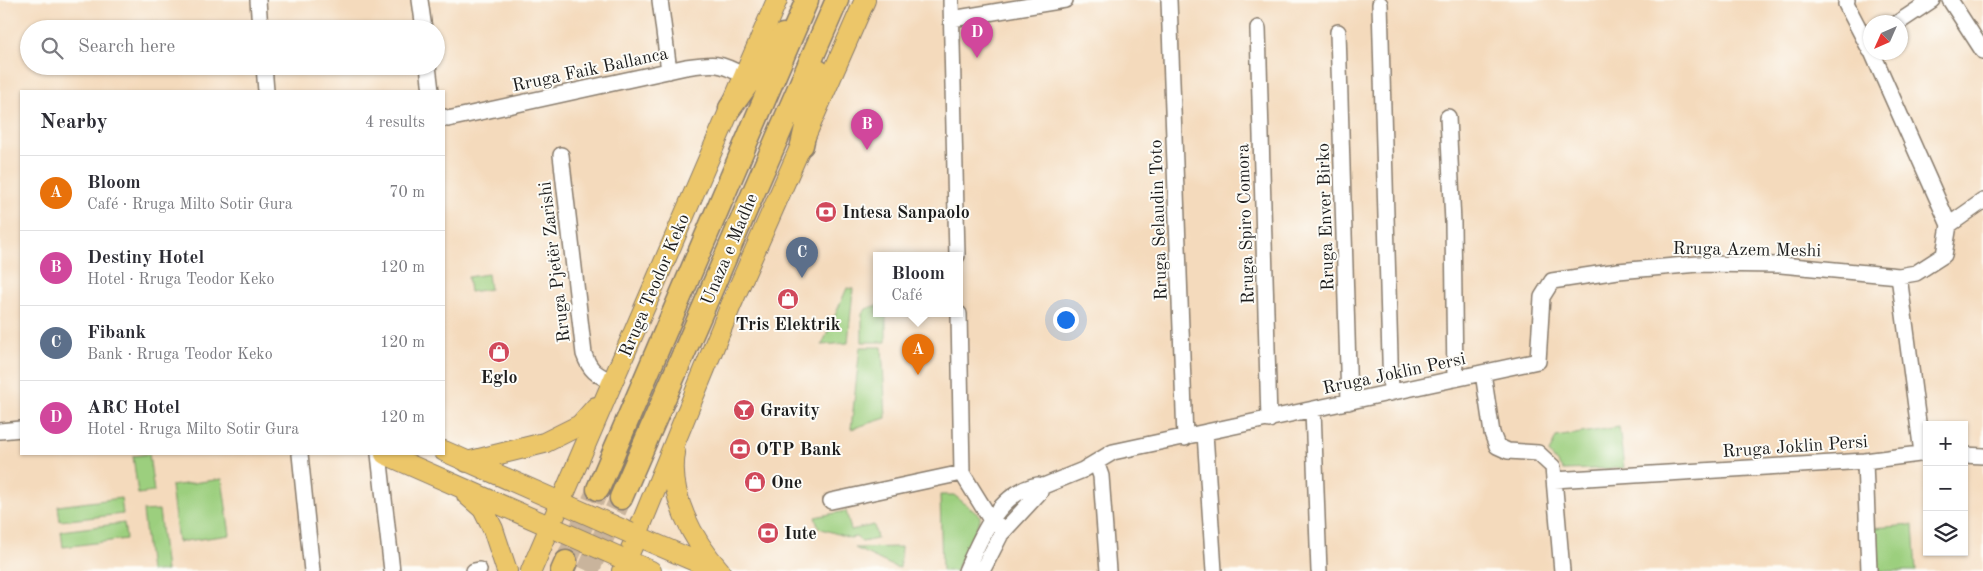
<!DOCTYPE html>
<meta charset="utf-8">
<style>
:root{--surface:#fff;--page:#f2f2f3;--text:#2b2b33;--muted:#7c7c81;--line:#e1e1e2;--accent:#b45309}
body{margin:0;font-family:"Old Standard TT",serif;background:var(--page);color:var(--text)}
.controls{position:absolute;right:15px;bottom:15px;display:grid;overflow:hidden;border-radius:0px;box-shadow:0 1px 4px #0004}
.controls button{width:45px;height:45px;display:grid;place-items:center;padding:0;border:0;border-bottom:1px solid var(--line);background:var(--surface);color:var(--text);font:25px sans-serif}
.compass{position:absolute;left:1863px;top:15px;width:45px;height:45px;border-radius:50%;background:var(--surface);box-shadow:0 1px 4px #0004;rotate:225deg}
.you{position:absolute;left:1065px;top:319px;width:18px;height:18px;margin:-12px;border:4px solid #fff;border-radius:50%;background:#1a73e8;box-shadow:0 0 0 8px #1a73e833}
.badge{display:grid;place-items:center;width:32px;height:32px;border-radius:50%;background:var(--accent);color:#fff;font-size:16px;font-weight:700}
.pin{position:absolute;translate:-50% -41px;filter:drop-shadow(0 1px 2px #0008)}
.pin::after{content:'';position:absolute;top:26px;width:18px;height:15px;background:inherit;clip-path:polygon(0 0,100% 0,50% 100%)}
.popup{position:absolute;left:873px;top:252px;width:90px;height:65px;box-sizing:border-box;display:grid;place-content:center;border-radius:0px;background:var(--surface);filter:drop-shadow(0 1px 4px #0005);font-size:16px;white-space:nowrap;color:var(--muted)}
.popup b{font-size:19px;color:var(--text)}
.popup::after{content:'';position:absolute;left:50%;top:100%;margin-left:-10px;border:10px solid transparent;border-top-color:var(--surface)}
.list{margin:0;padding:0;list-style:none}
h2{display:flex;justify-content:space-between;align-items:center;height:65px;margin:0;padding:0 20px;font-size:21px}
h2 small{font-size:16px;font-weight:400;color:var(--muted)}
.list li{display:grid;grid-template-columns:32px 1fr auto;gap:15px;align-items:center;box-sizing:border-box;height:75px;padding:0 20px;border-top:1px solid var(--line)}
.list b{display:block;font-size:19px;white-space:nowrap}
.list p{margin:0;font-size:16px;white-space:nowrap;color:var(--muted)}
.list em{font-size:16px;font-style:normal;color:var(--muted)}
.icon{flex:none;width:28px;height:28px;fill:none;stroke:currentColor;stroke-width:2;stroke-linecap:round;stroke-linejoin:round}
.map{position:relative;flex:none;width:1983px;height:571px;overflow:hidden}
.search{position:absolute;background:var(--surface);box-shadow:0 1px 4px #0004;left:20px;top:20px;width:425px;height:55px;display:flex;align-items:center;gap:12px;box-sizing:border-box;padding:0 18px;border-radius:28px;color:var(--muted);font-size:19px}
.panel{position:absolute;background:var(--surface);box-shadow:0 1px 4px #0004;left:20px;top:90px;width:425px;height:365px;border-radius:0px}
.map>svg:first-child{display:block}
.green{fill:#9ccf7e;stroke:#5c764d}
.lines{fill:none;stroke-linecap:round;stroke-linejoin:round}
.highway-tunnel{stroke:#c9b49c;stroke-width:22;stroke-dasharray:22 11;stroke-linecap:butt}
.minor-casing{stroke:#887b6c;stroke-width:18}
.major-casing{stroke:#887b6c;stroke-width:22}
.highway-casing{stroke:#887b6c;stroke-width:25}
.minor{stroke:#fff;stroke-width:15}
.major{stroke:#ecc669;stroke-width:20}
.highway{stroke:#ecc669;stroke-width:22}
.major-bridge-casing{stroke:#887b6c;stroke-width:22;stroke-linecap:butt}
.major-bridge{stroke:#ecc669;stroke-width:20}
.labels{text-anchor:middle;stroke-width:4;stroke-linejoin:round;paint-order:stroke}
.street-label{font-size:18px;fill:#1c1c1c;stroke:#fdfcf7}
.poi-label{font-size:18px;font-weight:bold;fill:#1c1c1c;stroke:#fdfcf7;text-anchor:start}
</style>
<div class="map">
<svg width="1983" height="571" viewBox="0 0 1983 571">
<rect width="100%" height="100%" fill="#fdfcf7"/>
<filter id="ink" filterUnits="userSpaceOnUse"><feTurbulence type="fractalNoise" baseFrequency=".02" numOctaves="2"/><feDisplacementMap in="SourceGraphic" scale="10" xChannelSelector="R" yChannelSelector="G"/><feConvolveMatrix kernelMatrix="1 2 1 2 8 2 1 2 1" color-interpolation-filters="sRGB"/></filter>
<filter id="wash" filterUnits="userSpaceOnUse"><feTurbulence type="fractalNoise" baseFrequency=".0096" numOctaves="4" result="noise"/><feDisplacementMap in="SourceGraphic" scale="20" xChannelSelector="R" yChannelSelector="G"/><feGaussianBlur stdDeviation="1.12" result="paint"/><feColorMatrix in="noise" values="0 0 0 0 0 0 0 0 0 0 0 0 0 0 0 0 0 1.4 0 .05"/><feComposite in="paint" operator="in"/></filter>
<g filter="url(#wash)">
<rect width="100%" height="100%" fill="#f4dabc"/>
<path class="green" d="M 488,274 L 490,289 L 470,292 L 468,277 Z
M 847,288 L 853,289 L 848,343 L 822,345 Z
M 877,305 L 877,314 L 886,314 L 886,342 L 862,342 L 862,314 L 866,309 Z
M 860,347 L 882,347 L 886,418 L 851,429 Z
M 1619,427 L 1624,468 L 1563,470 L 1549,453 L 1556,437 Z
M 149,454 L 154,492 L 138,494 L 133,456 Z
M 222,479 L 230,535 L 178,542 L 171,486 Z
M 940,495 L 954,495 L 980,516 L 980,520 L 956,571 L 942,571 Z
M 121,498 L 123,514 L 60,521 L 58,506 Z
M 159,510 L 166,571 L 150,571 L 143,511 Z
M 846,511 L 851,530 L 874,525 L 877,539 L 862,542 L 856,537 L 850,538 L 819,528 L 815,517 Z
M 124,523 L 126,539 L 63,547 L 61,531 Z
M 1913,525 L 1916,571 L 1874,571 L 1872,528 Z
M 901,547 L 900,568 L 895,567 L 855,548 Z"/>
</g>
<g filter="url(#ink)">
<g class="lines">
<path class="highway-tunnel" d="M 566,562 L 598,489
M 588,571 L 621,498"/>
<g class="minor-casing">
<path id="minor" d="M 258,0 L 260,29
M 420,0 L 424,29
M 660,0 L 669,71
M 951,0 L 957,256
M 1169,0 L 1185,438
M 1847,0 L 1846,4 L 1870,50
M 1950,0 L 1983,51
M 1380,4 L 1391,393
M 952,19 L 1065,0
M 1899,22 L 1932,0
M 1258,28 L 1269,420
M 1338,32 L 1349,402
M 1872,52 L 1949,225
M 264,66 L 266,91
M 428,66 L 431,91
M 444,117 L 448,119 L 686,67 C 713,63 720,62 744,76
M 1448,117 L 1453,223 L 1455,379
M 561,155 L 584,354 C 590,371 596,374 612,382
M 1899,276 L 1922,453
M 959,314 L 962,473 L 991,520 L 1005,530
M 1483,373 L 1492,433 L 1497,446 L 1508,451 L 1538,453 L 1553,467 L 1562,571
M 1313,410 L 1319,571
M 0,431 L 21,429
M 1205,433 L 1214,571
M 300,454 L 312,571
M 379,454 L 392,571
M 1964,455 L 1983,456
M 1865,461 L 1869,571
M 1096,462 L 1101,476 L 1108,571
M 1554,480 L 1865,461 L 1927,453
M 831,501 L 962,473
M 474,571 L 479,570
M 966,571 C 980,539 998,492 1038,485 L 1041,487 L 1083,470 L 1113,452 L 1538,361 L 1542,297 L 1552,281 L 1618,271 L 1698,264 L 1781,265 L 1899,276 L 1916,273 L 1944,255 L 1949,225 L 1983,201
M 982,571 L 1001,534 L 1040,492 L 1041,487"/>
</g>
<g class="major-casing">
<path id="major" d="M 444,451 L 569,506
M 675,453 C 668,495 693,541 720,571
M 385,454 L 558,530
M 467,462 L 544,443 L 580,425 L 596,407
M 467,495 L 483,509 L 493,529 L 507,571
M 630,533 L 718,571
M 619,557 L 651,571
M 531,571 L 777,0
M 622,571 L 731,305 L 865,0"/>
</g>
<g class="highway-casing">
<path id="highway" d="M 730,108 L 783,35
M 802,145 L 818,71
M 598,489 L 807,0
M 621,498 L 837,0
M 562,571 L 566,562"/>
</g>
<use href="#minor" class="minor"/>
<use href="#major" class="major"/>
<use href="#highway" class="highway"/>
<g class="major-bridge-casing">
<path id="major-bridge" d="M 569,506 L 630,533
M 558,530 L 619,557"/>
</g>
<use href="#major-bridge" class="major-bridge"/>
</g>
</g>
<defs>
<g id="bank-disc" transform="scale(1.125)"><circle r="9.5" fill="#d1495b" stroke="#fdfcf7"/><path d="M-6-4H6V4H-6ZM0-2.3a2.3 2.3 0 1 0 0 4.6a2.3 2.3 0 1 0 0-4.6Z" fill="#fff"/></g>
<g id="shop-disc" transform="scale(1.125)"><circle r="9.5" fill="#d1495b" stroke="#fdfcf7"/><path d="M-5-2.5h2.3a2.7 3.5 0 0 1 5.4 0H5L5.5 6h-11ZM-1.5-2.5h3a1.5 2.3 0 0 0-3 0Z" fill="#fff"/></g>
<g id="bar-disc" transform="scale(1.125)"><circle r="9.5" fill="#d1495b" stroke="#fdfcf7"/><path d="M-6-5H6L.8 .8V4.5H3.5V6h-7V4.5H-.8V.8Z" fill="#fff"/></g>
</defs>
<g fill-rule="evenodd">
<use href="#bank-disc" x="826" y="212"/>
<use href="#shop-disc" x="788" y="299"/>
<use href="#shop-disc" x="499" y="352"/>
<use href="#bar-disc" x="744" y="410"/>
<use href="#bank-disc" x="740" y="449"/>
<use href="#shop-disc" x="755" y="482"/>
<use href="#bank-disc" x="768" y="533"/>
</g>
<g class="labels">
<g class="street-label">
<text transform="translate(590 69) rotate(-12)" y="6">Rruga Faik Ballanca</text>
<text transform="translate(1325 217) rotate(-92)" y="6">Rruga Enver Birko</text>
<text transform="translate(1158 220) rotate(-92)" y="6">Rruga Selaudin Toto</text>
<text transform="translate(1245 224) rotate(-92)" y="6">Rruga Spiro Comora</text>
<text transform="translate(729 249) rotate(-67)" y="6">Unaza e Madhe</text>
<text transform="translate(1747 249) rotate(1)" y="6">Rruga Azem Meshi</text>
<text transform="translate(554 262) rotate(-97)" y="6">Rruga Pjetër Zarishi</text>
<text transform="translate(654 285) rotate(-67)" y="6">Rruga Teodor Keko</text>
<text transform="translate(1394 373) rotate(-12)" y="6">Rruga Joklin Persi</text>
<text transform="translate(1795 446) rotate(-4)" y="6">Rruga Joklin Persi</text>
</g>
<g class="poi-label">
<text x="842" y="218">Intesa Sanpaolo</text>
<text x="788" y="330" text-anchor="middle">Tris Elektrik</text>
<text x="499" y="383" text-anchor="middle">Eglo</text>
<text x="760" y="416">Gravity</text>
<text x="756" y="455">OTP Bank</text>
<text x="771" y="488">One</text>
<text x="784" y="539">Iute</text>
</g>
</g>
</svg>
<div class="controls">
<button>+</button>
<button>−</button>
<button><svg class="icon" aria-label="layers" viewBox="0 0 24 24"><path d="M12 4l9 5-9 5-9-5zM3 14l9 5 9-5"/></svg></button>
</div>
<svg class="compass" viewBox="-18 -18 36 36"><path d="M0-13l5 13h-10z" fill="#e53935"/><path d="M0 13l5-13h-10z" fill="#7c7c81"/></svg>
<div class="you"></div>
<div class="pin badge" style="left:918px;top:375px;background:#e8710a">A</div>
<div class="popup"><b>Bloom</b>Café</div>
<div class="pin badge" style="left:867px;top:150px;background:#d1479c">B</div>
<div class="pin badge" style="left:802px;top:278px;background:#5c6f8a">C</div>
<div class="pin badge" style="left:977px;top:58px;background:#d1479c">D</div>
<div class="search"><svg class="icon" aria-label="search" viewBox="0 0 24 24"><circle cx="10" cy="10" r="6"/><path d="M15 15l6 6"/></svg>Search here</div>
<section class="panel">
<h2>Nearby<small>4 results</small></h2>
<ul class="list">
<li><span class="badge" style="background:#e8710a">A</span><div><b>Bloom</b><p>Café · Rruga Milto Sotir Gura</p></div><em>70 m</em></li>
<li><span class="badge" style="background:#d1479c">B</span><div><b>Destiny Hotel</b><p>Hotel · Rruga Teodor Keko</p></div><em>120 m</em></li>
<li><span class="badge" style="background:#5c6f8a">C</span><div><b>Fibank</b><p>Bank · Rruga Teodor Keko</p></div><em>120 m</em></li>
<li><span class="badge" style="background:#d1479c">D</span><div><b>ARC Hotel</b><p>Hotel · Rruga Milto Sotir Gura</p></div><em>120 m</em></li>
</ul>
</section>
</div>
